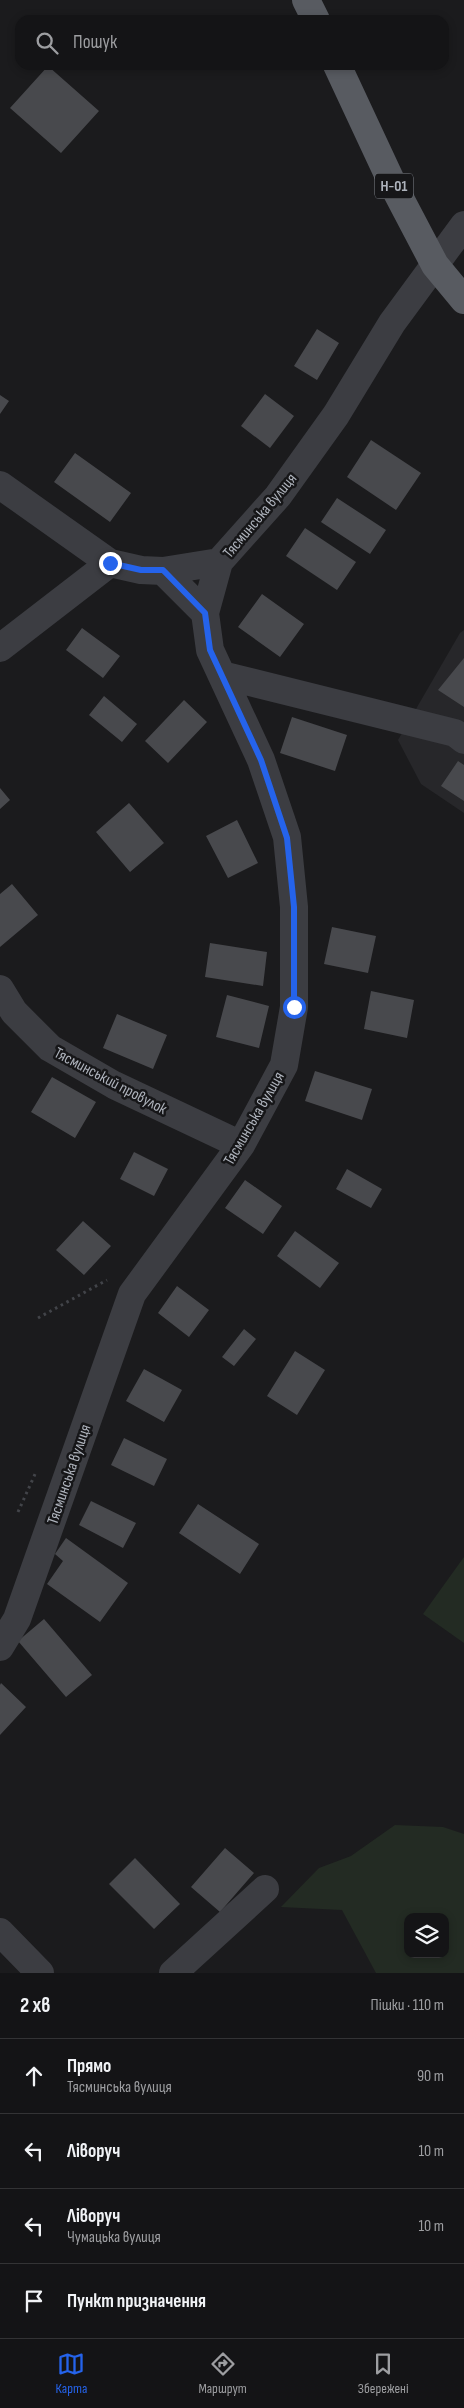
<!DOCTYPE html>
<html lang="uk">
<meta charset="utf-8">
<style>
:root{--surface:#141416;--page:#1d1d1f;--text:#f1f3f6;--muted:#9d9ea1;--line:#333335;--accent:#2563eb}
body{margin:0;font-family:"Sofia Sans Condensed",sans-serif;background:var(--page);color:var(--text)}
.controls{position:absolute;right:15px;bottom:15px;display:grid;overflow:hidden;border-radius:10px;box-shadow:0 2px 8px #0003}
.controls button{width:45px;height:45px;display:grid;place-items:center;padding:0;border:0;border-bottom:1px solid var(--line);background:var(--surface);color:var(--text);font:25px sans-serif}
.stop{position:absolute;width:15px;height:15px;margin:-11px;border:4px solid #2563eb;border-radius:50%;background:#fff}
.stop.end{background:#2563eb;border-color:#fff;box-shadow:0 1px 5px #0008}
.list{margin:0;padding:0;list-style:none}
h2{display:flex;justify-content:space-between;align-items:center;height:65px;margin:0;padding:0 20px;font-size:21px}
h2 small{font-size:16px;font-weight:400;color:var(--muted)}
.list li{display:grid;grid-template-columns:32px 1fr auto;gap:15px;align-items:center;box-sizing:border-box;height:75px;padding:0 20px;border-top:1px solid var(--line)}
.list b{display:block;font-size:19px;white-space:nowrap}
.list p{margin:0;font-size:16px;white-space:nowrap;color:var(--muted)}
.list em{font-size:16px;font-style:normal;color:var(--muted)}
.icon{flex:none;width:28px;height:28px;fill:none;stroke:currentColor;stroke-width:2;stroke-linecap:round;stroke-linejoin:round}
.map{position:relative;flex:none;width:464px;height:1973px;overflow:hidden}
.search{position:absolute;background:var(--surface);box-shadow:0 2px 8px #0003;left:15px;right:15px;top:15px;height:55px;display:flex;align-items:center;gap:12px;box-sizing:border-box;padding:0 18px;border-radius:15px;color:var(--muted);font-size:19px}
.sheet{height:365px;background:var(--surface)}
nav{display:flex;justify-content:space-around;align-items:center;box-sizing:border-box;height:70px;border-top:1px solid var(--line);background:var(--surface);font-size:14px;color:var(--muted)}
nav a{display:grid;justify-items:center;gap:2px}
nav .on{color:var(--accent)}
.map>svg:first-child{display:block}
.built{fill:#27272a}
.green{fill:#232b23;fill-rule:evenodd}
.building{fill:#48494d}
.lines{fill:none;stroke-linecap:round;stroke-linejoin:round}
.path{stroke:#424449;stroke-width:3;stroke-dasharray:2.5 4;stroke-linecap:butt}
.minor{stroke:#3c3d42;stroke-width:28}
.major{stroke:#585b61;stroke-width:28}
.route{stroke:#2563eb;stroke-width:6}
.labels{text-anchor:middle;stroke-width:5;stroke-linejoin:round;paint-order:stroke}
.shield{fill:#161618;stroke:#80848b;stroke-width:1}
.shield-label{font-size:15px;font-weight:bold;fill:#aeb3bc}
.street-label{font-size:16px;fill:#aeb3bc;stroke:#161618}
</style>
<div class="map">
<svg width="464" height="1973" viewBox="0 0 464 1973">
<rect width="100%" height="100%" fill="#1b1b1d"/>
<path class="built" d="M 464,630 L 464,813 L 421,784 L 398,740 L 460,633 Z"/>
<path class="green" d="M 464,1557 L 464,1643 L 423,1614 Z
M 395,1825 L 443,1827 L 464,1834 L 464,1973 L 376,1973 L 342,1910 L 281,1907 L 319,1868 L 351,1856 ZM 408,1917 L 445,1917 L 445,1954 L 408,1954 Z"/>
<path class="building" d="M 48,66 L 99,111 L 61,153 L 10,108 Z
M 317,329 L 339,343 L 317,380 L 294,366 Z
M 265,394 L 294,416 L 270,448 L 241,426 Z
M 0,395 L 9,401 L 0,414 Z
M 371,440 L 421,473 L 396,510 L 347,477 Z
M 75,453 L 131,493 L 110,522 L 54,482 Z
M 337,498 L 386,530 L 370,554 L 321,522 Z
M 305,528 L 356,562 L 337,590 L 286,556 Z
M 262,594 L 304,624 L 280,657 L 238,627 Z
M 82,628 L 120,656 L 103,678 L 66,650 Z
M 464,658 L 464,707 L 438,690 Z
M 104,696 L 137,724 L 122,742 L 89,715 Z
M 184,700 L 207,722 L 168,763 L 145,741 Z
M 292,717 L 347,735 L 335,771 L 280,753 Z
M 458,761 L 464,765 L 464,801 L 441,786 Z
M 0,788 L 10,800 L 0,809 Z
M 129,803 L 164,843 L 130,872 L 96,832 Z
M 237,820 L 258,863 L 228,878 L 206,836 Z
M 12,884 L 38,915 L 0,947 L 0,894 Z
M 332,927 L 376,936 L 368,973 L 324,964 Z
M 210,943 L 267,952 L 263,986 L 205,977 Z
M 371,991 L 414,1000 L 407,1038 L 364,1029 Z
M 227,995 L 269,1006 L 259,1048 L 216,1037 Z
M 117,1014 L 167,1035 L 153,1069 L 103,1048 Z
M 315,1071 L 372,1089 L 362,1120 L 305,1101 Z
M 52,1077 L 96,1102 L 75,1138 L 31,1112 Z
M 134,1152 L 168,1169 L 154,1196 L 120,1179 Z
M 347,1169 L 382,1189 L 371,1208 L 336,1189 Z
M 245,1180 L 282,1206 L 263,1234 L 225,1208 Z
M 83,1221 L 111,1246 L 84,1275 L 56,1250 Z
M 295,1231 L 339,1263 L 320,1288 L 277,1256 Z
M 177,1286 L 209,1310 L 189,1337 L 158,1313 Z
M 244,1329 L 256,1339 L 234,1366 L 222,1357 Z
M 295,1351 L 325,1370 L 297,1415 L 267,1396 Z
M 144,1369 L 182,1390 L 164,1422 L 126,1401 Z
M 124,1438 L 167,1459 L 154,1486 L 111,1465 Z
M 91,1501 L 136,1523 L 123,1548 L 79,1525 Z
M 198,1504 L 259,1544 L 240,1574 L 179,1533 Z
M 66,1538 L 128,1583 L 100,1622 L 47,1584 L 63,1561 L 55,1554 Z
M 44,1619 L 92,1675 L 66,1697 L 18,1641 Z
M 1,1683 L 26,1707 L 0,1735 L 0,1685 Z
M 225,1848 L 254,1873 L 220,1912 L 191,1887 Z
M 135,1858 L 180,1904 L 154,1929 L 109,1884 Z"/>
<g class="lines">
<path class="path" d="M 38,1318 L 107,1280
M 18,1512 L 36,1472"/>
<path class="minor" d="M 0,485 L 110,563 L 141,570 L 163,571 L 219,562
M 163,571 L 205,613
M 0,648 L 110,563
M 222,675 L 455,733 L 464,740
M 0,989 L 14,1012 L 50,1048 L 114,1085 L 241,1145
M 0,1647 L 17,1619 L 132,1294 L 241,1145 L 284,1065 L 294,1007 L 294,907 L 287,837 L 261,760 L 210,650 L 205,613 L 219,562 L 278,496 L 336,415 L 392,323 L 464,225
M 0,1932 L 40,1973
M 173,1973 L 265,1889"/>
<path class="major" d="M 306,0 L 316,20
M 337,65 L 393,185 L 435,265 L 464,300"/>
</g>
<g class="lines">
<path class="route" d="M 110,563 L 141,570 L 163,570 L 205,613 L 210,650 L 261,760 L 287,838 L 294,907 L 294,1007"/>
</g>
<g class="labels">
<rect class="shield" x="375" y="173.5" width="38" height="25" rx="4"/>
<g class="shield-label">
<text x="394" y="191">Н-01</text>
</g>
<g class="street-label">
<text transform="translate(259 515) rotate(-50)" y="6">Тясминська вулиця</text>
<text transform="translate(111 1080) rotate(28)" y="6">Тясминський провулок</text>
<text transform="translate(253 1118) rotate(-60)" y="6">Тясминська вулиця</text>
<text transform="translate(68 1474) rotate(-71)" y="6">Тясминська вулиця</text>
</g>
</g>
</svg>
<div class="controls">
<button><svg class="icon" aria-label="layers" viewBox="0 0 24 24"><path d="M12 4l9 5-9 5-9-5zM3 14l9 5 9-5"/></svg></button>
</div>
<div class="stop" style="left:294px;top:1007px"></div>
<div class="stop end" style="left:110px;top:563px"></div>
<div class="search"><svg class="icon" aria-label="search" viewBox="0 0 24 24"><circle cx="10" cy="10" r="6"/><path d="M15 15l6 6"/></svg>Пошук</div>
</div>
<section class="sheet">
<h2>2 хв<small>Пішки · 110 m</small></h2>
<ul class="list">
<li><svg class="icon" aria-label="ahead" viewBox="0 0 24 24"><path d="M12 20V5M6 11l6-6 6 6"/></svg><div><b>Прямо</b><p>Тясминська вулиця</p></div><em>90 m</em></li>
<li><svg class="icon" aria-label="left" viewBox="0 0 24 24"><path d="M17 20v-9H6M10 6l-5 5 5 5"/></svg><div><b>Ліворуч</b></div><em>10 m</em></li>
<li><svg class="icon" aria-label="left" viewBox="0 0 24 24"><path d="M17 20v-9H6M10 6l-5 5 5 5"/></svg><div><b>Ліворуч</b><p>Чумацька вулиця</p></div><em>10 m</em></li>
<li><svg class="icon" aria-label="arrive" viewBox="0 0 24 24"><path d="M6 21V4h12l-3 4 3 4H6"/></svg><div><b>Пункт призначення</b></div></li>
</ul>
</section>
<nav>
<a class="on"><svg class="icon" aria-label="map" viewBox="0 0 24 24"><path d="M3 6l6-2 6 2 6-2v14l-6 2-6-2-6 2zM9 4v14M15 6v14"/></svg>Карта</a>
<a><svg class="icon" aria-label="directions" viewBox="0 0 24 24"><path d="M12 3l9 9-9 9-9-9zM9 14v-3h6M13 9l2 2-2 2"/></svg>Маршрут</a>
<a><svg class="icon" aria-label="saved" viewBox="0 0 24 24"><path d="M7 4h10v16l-5-4-5 4z"/></svg>Збережені</a>
</nav>
